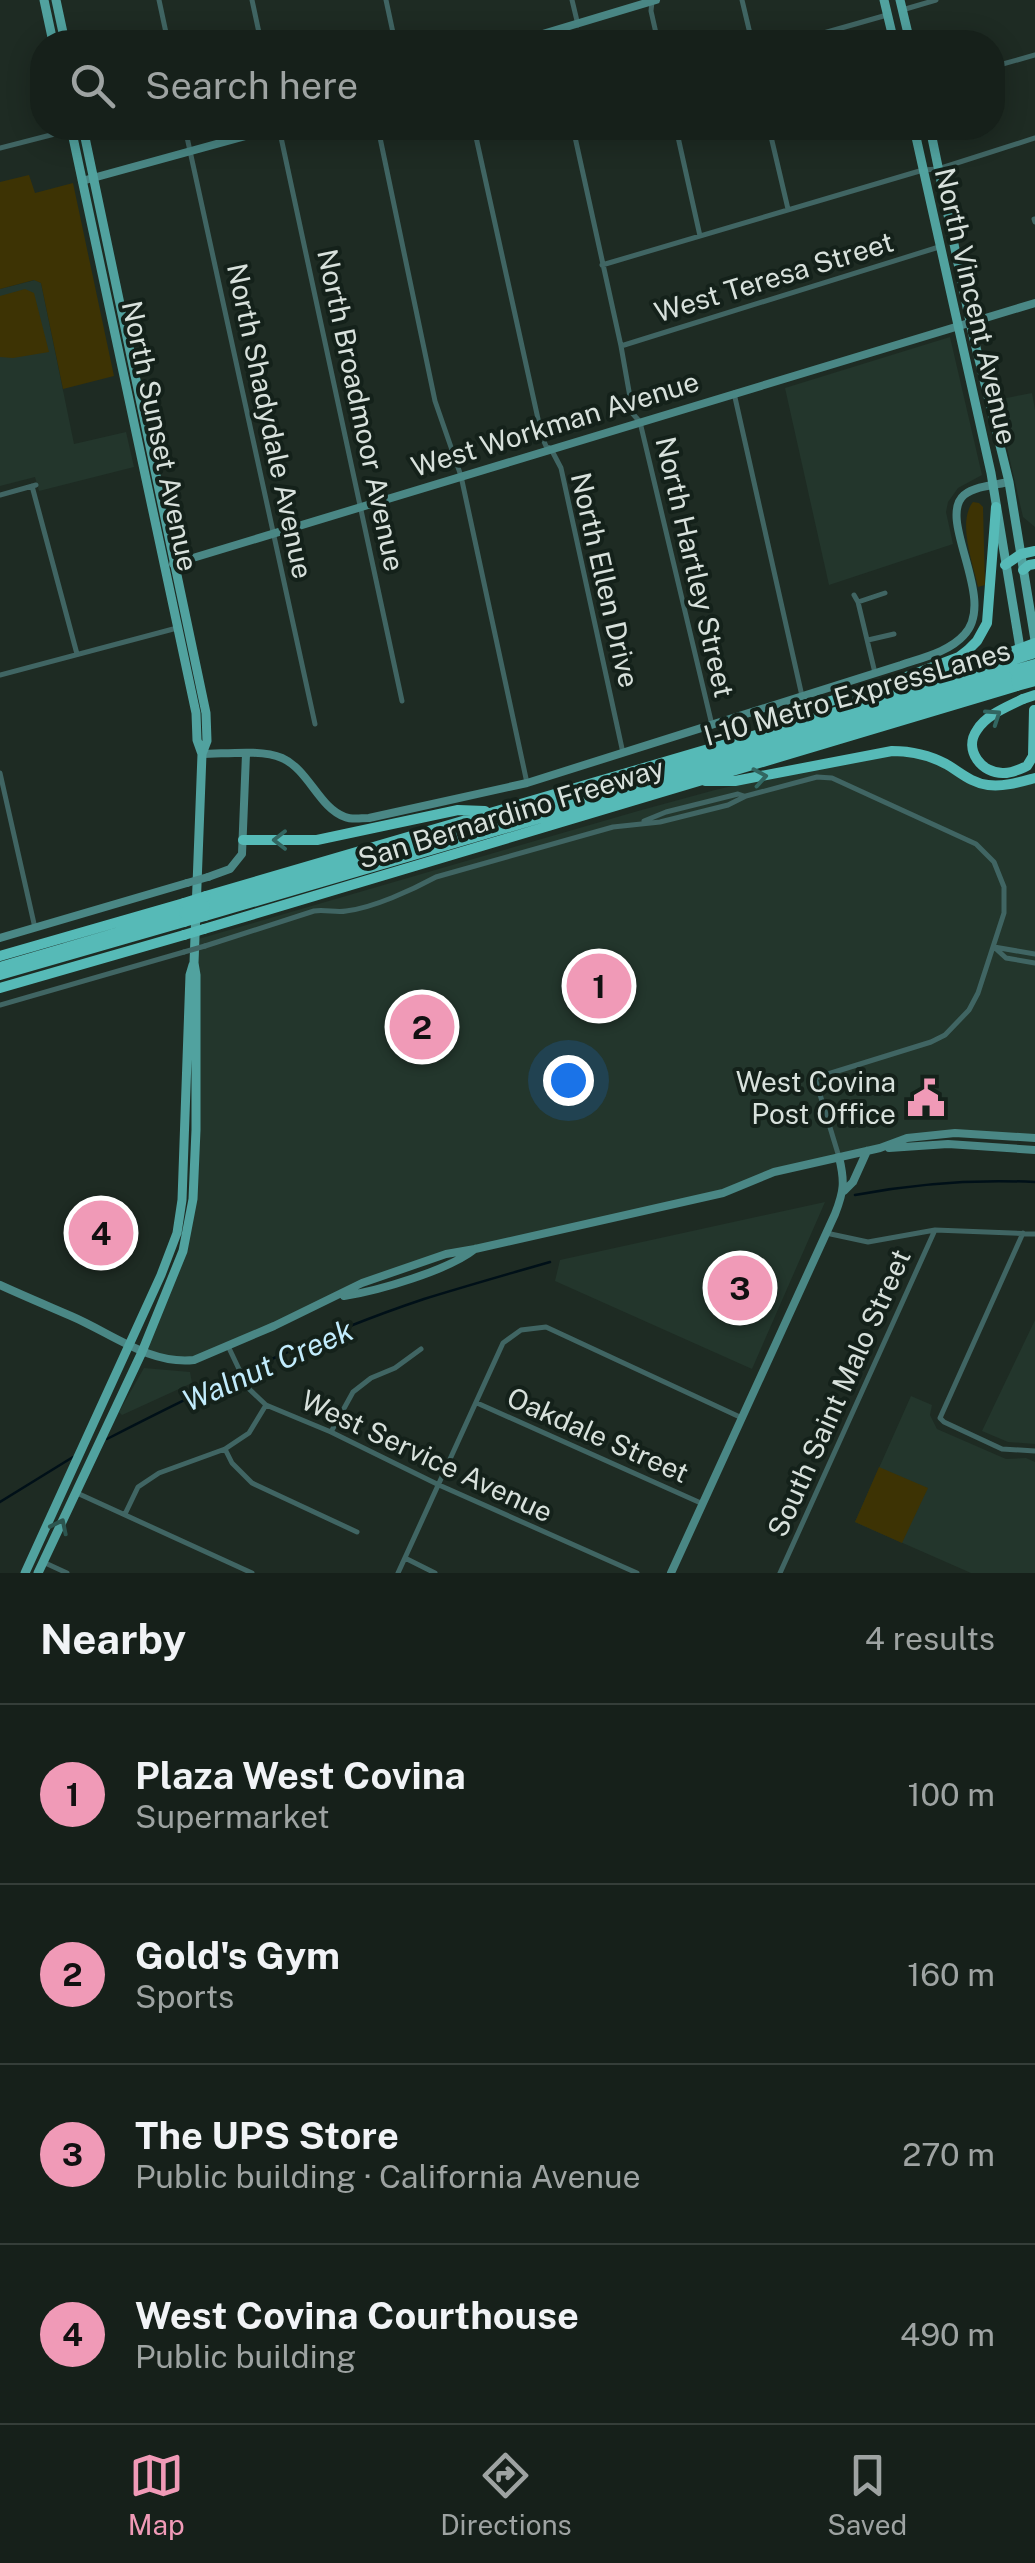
<!DOCTYPE html>
<meta charset="utf-8">
<style>
:root{--surface:#16201a;--page:#232d27;--text:#f1f3f6;--muted:#9ea3a2;--line:#353e39;--accent:#f09ab7}
body{margin:0;font-family:"Public Sans",sans-serif;background:var(--page);color:var(--text)}
.you{position:absolute;left:568px;top:1080px;width:35px;height:35px;margin:-25px;border:8px solid #fff;border-radius:50%;background:#1a73e8;box-shadow:0 0 0 15px #1a73e833}
.badge{display:grid;place-items:center;width:65px;height:65px;border-radius:50%;background:var(--accent);color:#111;font-size:32px;font-weight:700}
.pin{position:absolute;translate:-50% -50%;border:5px solid #fff;box-shadow:0 2px 10px #0006}
.list{margin:0;padding:0;list-style:none}
h2{display:flex;justify-content:space-between;align-items:center;height:130px;margin:0;padding:0 40px;font-size:42px}
h2 small{font-size:32px;font-weight:400;color:var(--muted)}
.list li{display:grid;grid-template-columns:65px 1fr auto;gap:30px;align-items:center;box-sizing:border-box;height:180px;padding:0 40px;border-top:2px solid var(--line)}
.list b{display:block;font-size:38px;white-space:nowrap}
.list p{margin:0;font-size:32px;white-space:nowrap;color:var(--muted)}
.list em{font-size:32px;font-style:normal;color:var(--muted)}
.icon{flex:none;width:55px;height:55px;fill:none;stroke:currentColor;stroke-width:2;stroke-linecap:round;stroke-linejoin:round}
.map{position:relative;flex:none;width:1035px;height:1573px;overflow:hidden}
.search{position:absolute;background:var(--surface);box-shadow:0 5px 25px #0003;left:30px;right:30px;top:30px;height:110px;display:flex;align-items:center;gap:25px;box-sizing:border-box;padding:0 35px;border-radius:40px;color:var(--muted);font-size:38px}
.sheet{height:850px;background:var(--surface)}
nav{display:flex;justify-content:space-around;align-items:center;box-sizing:border-box;height:140px;border-top:2px solid var(--line);background:var(--surface);font-size:28px;color:var(--muted)}
nav a{display:grid;justify-items:center;gap:5px}
nav .on{color:var(--accent)}
.map>svg:first-child{display:block}
.built{fill:#23362c}
.green{fill:#3d3304}
.lines{fill:none;stroke-linecap:round;stroke-linejoin:round}
.stream{stroke:#001018;stroke-width:2.5}
.street{stroke:#406563;stroke-width:5}
.secondary{stroke:#4a8785;stroke-width:8}
.primary{stroke:#51a29f;stroke-width:9}
.highway{stroke:#56bab7;stroke-width:10}
.street-bridge{stroke:#406563;stroke-width:5}
.secondary-bridge{stroke:#4a8785;stroke-width:8}
.highway-bridge{stroke:#56bab7;stroke-width:10}
.oneway{stroke:#326661}
.oneway2{stroke:#2c554f}
.labels{text-anchor:middle;stroke-width:8;stroke-linejoin:round;paint-order:stroke}
.street-label{font-size:28px;fill:#d8e1dc;stroke:#14211a}
.poi-label{font-size:28px;fill:#d8e1dc;stroke:#14211a;text-anchor:end}
.water-label{font-size:30px;font-style:italic;fill:#c2ecfd;stroke:#14211a}
</style>
<div class="map">
<svg width="1035" height="1573" viewBox="0 0 1035 1573">
<rect width="100%" height="100%" fill="#1e2b23"/>
<path class="built" d="M 35,280 L 41,283 L 74,444 L 126,432 L 134,467 L 39,491 L 35,477 L 0,486 L 0,289 Z
M 950,337 L 982,475 L 958,488 L 948,502 L 946,512 L 953,544 L 829,585 L 785,388 Z
M 1032,393 L 1035,410 L 1035,527 L 1023,517 L 996,400 Z
M 871,754 L 921,755 L 984,785 L 1035,778 L 1035,1138 L 955,1133 L 907,1138 L 774,1172 L 723,1193 L 446,1257 L 360,1288 L 194,1360 L 142,1352 L 183,1251 L 192,1208 L 195,940 L 638,811 L 715,790 Z
M 825,1202 L 752,1369 L 555,1281 L 560,1260 Z
M 1035,1320 L 1035,1444 L 1008,1442 L 982,1431 Z
M 144,1368 L 190,1372 L 192,1383 L 122,1415 L 119,1412 Z
M 911,1396 L 932,1405 L 930,1415 L 937,1429 L 1006,1459 L 1026,1458 L 1035,1462 L 1035,1573 L 971,1573 L 855,1522 Z"/>
<path class="green" d="M 29,175 L 35,193 L 73,183 L 114,376 L 63,389 L 41,283 L 34,280 L 0,289 L 0,182 Z
M 25,289 L 34,293 L 49,352 L 13,358 L 0,357 L 0,296 Z
M 973,502 L 979,503 L 983,507 L 985,585 L 978,587 C 973,563 957,522 973,502 Z
M 879,1467 L 928,1488 L 902,1543 L 855,1522 Z"/>
<g class="lines">
<path class="stream" d="M 855,1195 C 917,1183 972,1179 1035,1182
M 107,1439 C 208,1387 316,1335 424,1299 C 466,1286 508,1274 550,1262
M 0,1502 L 73,1457"/>
<path class="street" d="M 159,0 L 168,42
M 252,0 L 261,42
M 386,0 L 395,42
M 572,0 L 578,25
M 742,0 L 752,42
M 652,1 L 651,11 L 658,42
M 902,10 L 936,0
M 792,42 L 887,15
M 992,67 L 1035,55
M 185,128 L 315,724
M 279,128 L 402,701
M 378,128 L 435,401 L 461,476 L 527,783
M 474,128 L 542,437 L 546,446 L 551,449 L 561,468 L 623,753
M 573,128 L 621,346 L 633,414 L 640,422 L 712,725
M 676,128 L 700,236
M 769,128 L 788,209
M 770,132 L 787,128
M 0,148 L 78,128
M 1034,219 L 1035,222
M 602,265 L 923,170 L 938,169 L 1035,138
M 621,346 L 939,247
M 734,393 L 802,696
M 32,486 L 77,654
M 0,495 L 36,485
M 854,595 L 858,602 L 875,673
M 858,602 L 885,593
M 868,640 L 894,634
M 0,675 L 177,628
M 0,773 L 35,928
M 644,821 L 666,812 L 738,794 L 744,796
M 205,946 L 314,911 C 325,909 336,913 346,911 C 373,908 412,890 436,877 L 613,827 L 660,822 L 728,805 L 746,796 L 817,777 L 832,778 L 976,844 L 994,862 L 1004,887 L 1004,913 L 978,993 L 969,1010 L 945,1035 L 931,1042 L 815,1078 L 839,1157
M 994,947 L 1006,958 L 1035,963
M 994,947 L 1035,954
M 0,1005 L 184,952
M 826,1233 L 868,1242 L 935,1230 L 1035,1234
M 1023,1233 L 940,1418 L 944,1422 L 1002,1449 L 1035,1451
M 228,1346 L 248,1388 L 266,1405 L 331,1432 L 439,1485 L 637,1573
M 477,1403 L 703,1504
M 331,1432 L 353,1392 L 371,1378 L 395,1368 L 421,1349
M 225,1449 L 232,1463 L 252,1483 L 357,1532
M 77,1493 L 252,1573
M 125,1514 L 138,1487 L 159,1473 L 225,1449 L 249,1433 L 266,1405
M 405,1558 L 435,1573
M 43,1562 L 67,1573
M 398,1573 L 503,1343 L 521,1330 L 546,1327 L 742,1418
M 780,1573 L 935,1230"/>
<path class="secondary" d="M 516,42 L 656,0
M 82,181 L 275,128
M 173,564 L 1035,303
M 202,754 C 225,754 261,749 282,758 C 309,770 319,808 345,817 C 352,820 361,818 369,818 L 527,783 L 901,665 C 921,658 949,652 964,635 C 998,600 936,519 964,495 C 975,486 995,485 1009,482
M 208,877 L 230,869 L 242,854 L 246,754
M 0,938 L 187,883
M 889,1148 L 948,1144 L 1035,1150
M 844,1191 L 853,1182 L 867,1151
M 0,1285 C 24,1296 48,1306 71,1316 C 111,1333 150,1365 194,1360 L 274,1326 L 362,1283 L 446,1254 L 475,1249 L 723,1193 L 774,1172 L 880,1148 L 907,1138 L 955,1133 L 1035,1138
M 344,1296 C 378,1291 449,1270 475,1249
M 671,1573 L 835,1214 C 844,1191 845,1182 839,1157"/>
<path class="primary" d="M 44,0 L 53,42
M 56,0 L 65,42
M 884,0 L 894,42
M 900,0 L 910,42
M 71,128 L 196,713 L 197,740 L 202,754
M 914,128 L 991,473 L 1021,654
M 930,128 L 972,331 L 1009,482 L 1035,640
M 25,1573 L 161,1275 L 177,1233 L 182,1200 L 190,975 L 193,965
M 38,1573 L 142,1352 L 183,1251 L 193,1199 L 196,1130 L 196,975 L 194,963 L 202,754 L 207,741 L 206,713 L 83,128"/>
<path class="highway" d="M 1005,565 L 1021,554 L 1035,551
M 1023,570 L 1029,565 L 1035,564
M 932,678 L 940,673 L 1011,652
M 1023,699 C 1007,707 986,715 977,730 C 963,750 982,774 1004,773 C 1013,773 1020,769 1027,766 L 1033,756 L 1034,710
M 775,723 L 809,708 L 912,675 L 959,657 L 968,650 L 977,641 L 987,623 L 996,507
M 705,781 L 735,781 L 892,751 C 911,751 929,755 946,764 C 960,772 971,783 988,785 C 1004,787 1020,782 1035,778
M 243,840 L 317,840 L 458,810 L 485,811
M 206,896 L 1013,660
M 205,906 L 1014,670
M 205,916 L 1016,679
M 204,929 L 1017,686
M 0,956 L 184,903
M 0,967 L 184,913
M 0,975 L 184,922
M 0,988 L 184,935"/>
<path class="street-bridge" d="M 184,952 L 205,946"/>
<path class="secondary-bridge" d="M 187,883 L 208,877"/>
<path class="highway-bridge" d="M 1011,652 L 1035,643
M 1013,660 L 1035,653
M 1014,670 L 1035,664
M 1016,679 L 1035,673
M 1017,686 L 1035,681
M 1023,699 L 1035,695
M 184,903 L 206,896
M 184,913 L 205,906
M 184,922 L 205,916
M 184,935 L 204,929"/>
</g>
<defs><path id="oneway-chevron" d="M-2-3.5L2.5 0L-2 3.5" fill="none" stroke-width="1.6" stroke-linecap="round" stroke-linejoin="round" transform="scale(2.5)"/></defs>
<g class="oneway">
<use href="#oneway-chevron" transform="translate(994 716) rotate(-34)"/>
<use href="#oneway-chevron" transform="translate(760 777) rotate(-10)"/>
<use href="#oneway-chevron" transform="translate(280 840) rotate(-180)"/>
</g>
<use class="oneway2" href="#oneway-chevron" transform="translate(60 1526) rotate(-64)"/>
<defs>
<g id="civic-bare" transform="scale(3)"><path d="M-.6-6.5H3V-4.5H.6V-3L4-1V1h2V6H-6V1h2V-1L-.6-3ZM-1.2 2.5V6h2.4V2.5Z" fill="#f09ab7" stroke="#14211a" stroke-width="2.5" paint-order="stroke"/></g>
</defs>
<g fill-rule="evenodd">
<use href="#civic-bare" x="926" y="1098"/>
</g>
<g class="labels">
<g class="street-label">
<text transform="translate(774 277) rotate(-17)" y="10">West Teresa Street</text>
<text transform="translate(976 306) rotate(77)" y="10">North Vincent Avenue</text>
<text transform="translate(361 410) rotate(78)" y="10">North Broadmoor Avenue</text>
<text transform="translate(270 421) rotate(78)" y="10">North Shadydale Avenue</text>
<text transform="translate(555 424) rotate(-17)" y="10">West Workman Avenue</text>
<text transform="translate(160 436) rotate(78)" y="10">North Sunset Avenue</text>
<text transform="translate(695 567) rotate(77)" y="10">North Hartley Street</text>
<text transform="translate(605 580) rotate(77)" y="10">North Ellen Drive</text>
<text transform="translate(857 693) rotate(-16)" y="10">I-10 Metro ExpressLanes</text>
<text transform="translate(511 813) rotate(-17)" y="10">San Bernardino Freeway</text>
<text transform="translate(839 1393) rotate(-66)" y="10">South Saint Malo Street</text>
<text transform="translate(598 1435) rotate(24)" y="10">Oakdale Street</text>
<text transform="translate(427 1456) rotate(25)" y="10">West Service Avenue</text>
</g>
<g class="poi-label">
<text x="896" y="1092">West Covina<tspan x="896" dy="32">Post Office</tspan></text>
</g>
<g class="water-label">
<text transform="translate(268 1366) rotate(-24)" y="10">Walnut Creek</text>
</g>
</g>
</svg>
<div class="you"></div>
<div class="pin badge" style="left:599px;top:986px">1</div>
<div class="pin badge" style="left:422px;top:1027px">2</div>
<div class="pin badge" style="left:740px;top:1288px">3</div>
<div class="pin badge" style="left:101px;top:1233px">4</div>
<div class="search"><svg class="icon" aria-label="search" viewBox="0 0 24 24"><circle cx="10" cy="10" r="6"/><path d="M15 15l6 6"/></svg>Search here</div>
</div>
<section class="sheet">
<h2>Nearby<small>4 results</small></h2>
<ul class="list">
<li><span class="badge">1</span><div><b>Plaza West Covina</b><p>Supermarket</p></div><em>100 m</em></li>
<li><span class="badge">2</span><div><b>Gold's Gym</b><p>Sports</p></div><em>160 m</em></li>
<li><span class="badge">3</span><div><b>The UPS Store</b><p>Public building · California Avenue</p></div><em>270 m</em></li>
<li><span class="badge">4</span><div><b>West Covina Courthouse</b><p>Public building</p></div><em>490 m</em></li>
</ul>
</section>
<nav>
<a class="on"><svg class="icon" aria-label="map" viewBox="0 0 24 24"><path d="M3 6l6-2 6 2 6-2v14l-6 2-6-2-6 2zM9 4v14M15 6v14"/></svg>Map</a>
<a><svg class="icon" aria-label="directions" viewBox="0 0 24 24"><path d="M12 3l9 9-9 9-9-9zM9 14v-3h6M13 9l2 2-2 2"/></svg>Directions</a>
<a><svg class="icon" aria-label="saved" viewBox="0 0 24 24"><path d="M7 4h10v16l-5-4-5 4z"/></svg>Saved</a>
</nav>
